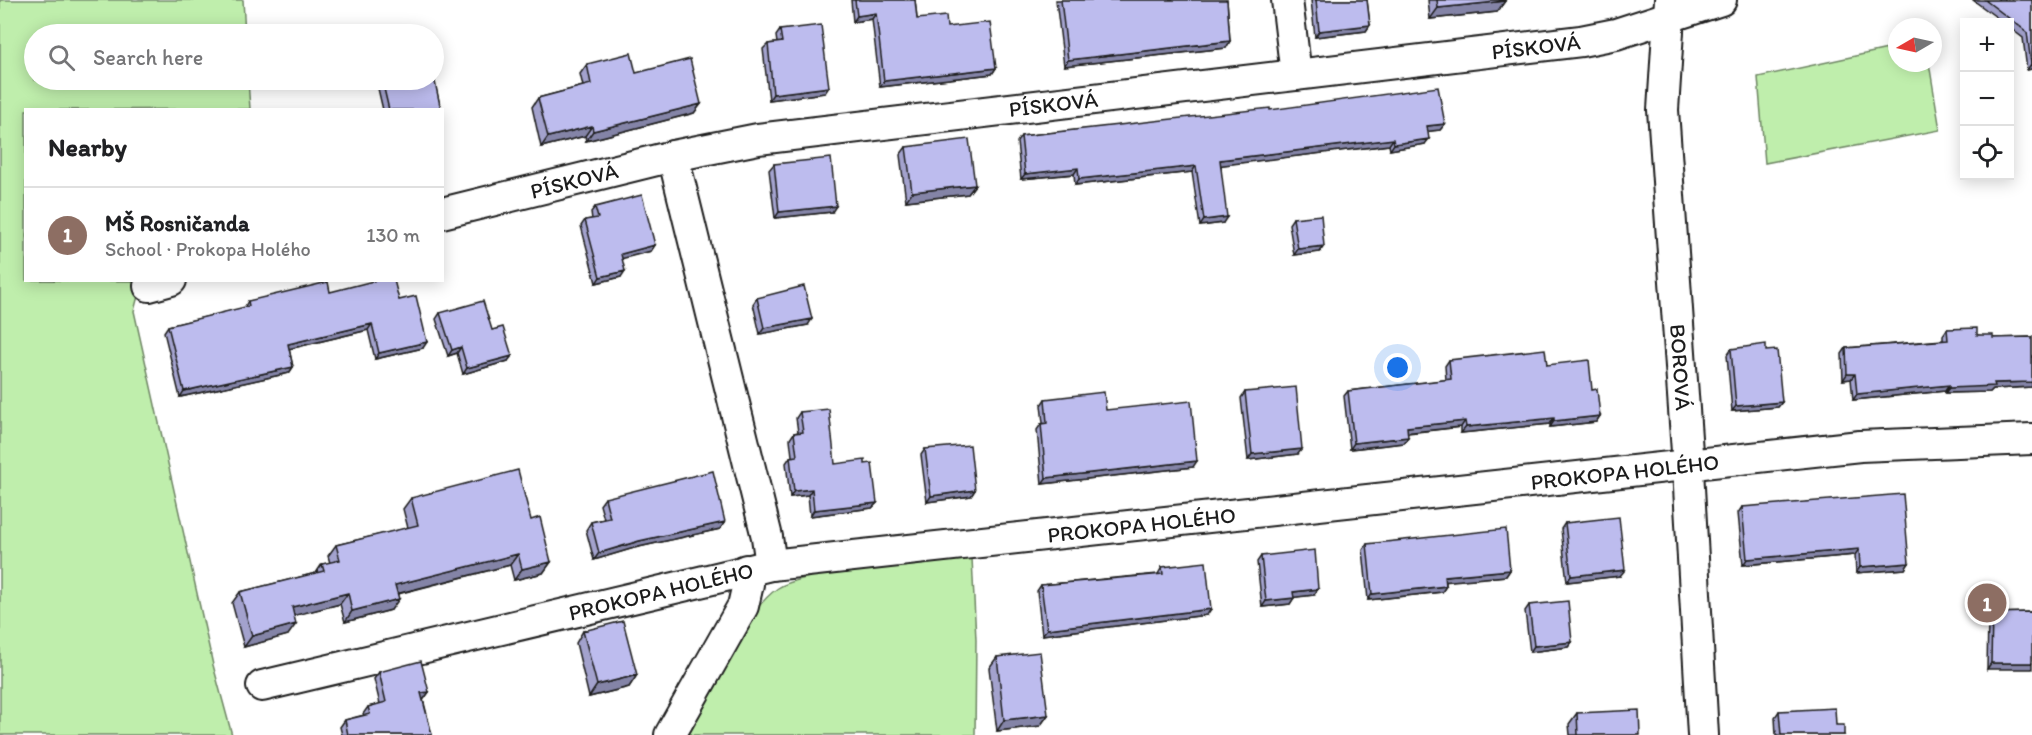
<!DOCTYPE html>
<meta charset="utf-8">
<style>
:root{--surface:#fff;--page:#f2f2f2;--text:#202124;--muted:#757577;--line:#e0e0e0;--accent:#d1495b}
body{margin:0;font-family:Itim,sans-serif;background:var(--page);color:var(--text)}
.controls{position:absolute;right:18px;top:18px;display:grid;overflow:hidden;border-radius:0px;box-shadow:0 3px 15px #0003}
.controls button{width:54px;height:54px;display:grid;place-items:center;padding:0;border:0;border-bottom:2px solid var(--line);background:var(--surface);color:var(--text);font:30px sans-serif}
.compass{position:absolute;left:1888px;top:18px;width:54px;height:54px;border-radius:50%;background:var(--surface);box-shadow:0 3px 15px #0003;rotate:261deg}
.you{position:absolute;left:1398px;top:368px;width:21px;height:21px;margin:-15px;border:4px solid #fff;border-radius:50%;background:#1a73e8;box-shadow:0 0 0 9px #1a73e833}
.badge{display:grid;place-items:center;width:39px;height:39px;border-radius:50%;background:var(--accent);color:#fff;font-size:20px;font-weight:700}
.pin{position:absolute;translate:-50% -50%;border:3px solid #fff;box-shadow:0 2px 6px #0006}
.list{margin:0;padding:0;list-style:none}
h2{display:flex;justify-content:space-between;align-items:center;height:78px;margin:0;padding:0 24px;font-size:26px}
h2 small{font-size:20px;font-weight:400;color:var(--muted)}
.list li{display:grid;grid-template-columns:39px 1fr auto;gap:18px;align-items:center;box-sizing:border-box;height:96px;padding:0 24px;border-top:2px solid var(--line)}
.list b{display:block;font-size:22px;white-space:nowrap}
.list p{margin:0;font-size:20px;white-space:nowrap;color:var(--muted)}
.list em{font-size:20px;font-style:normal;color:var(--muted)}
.icon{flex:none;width:33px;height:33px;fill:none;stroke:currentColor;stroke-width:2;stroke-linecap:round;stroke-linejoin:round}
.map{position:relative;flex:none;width:2032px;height:735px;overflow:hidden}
.search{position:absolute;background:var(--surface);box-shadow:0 3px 15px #0003;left:24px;top:24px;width:420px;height:66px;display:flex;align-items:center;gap:15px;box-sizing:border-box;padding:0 21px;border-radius:33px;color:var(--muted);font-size:22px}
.panel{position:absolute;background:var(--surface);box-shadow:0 3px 15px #0003;left:24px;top:108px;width:420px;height:174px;border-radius:0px}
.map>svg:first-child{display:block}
.green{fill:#bfeeac;stroke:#6e8564;stroke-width:1.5}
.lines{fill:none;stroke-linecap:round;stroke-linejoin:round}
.minor-casing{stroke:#1c1c1c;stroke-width:34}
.minor{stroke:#fff;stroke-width:30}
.wall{fill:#a3a2cd;stroke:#1c1c1c;stroke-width:1.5}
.shaded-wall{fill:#8484a7;stroke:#1c1c1c;stroke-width:1.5}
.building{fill:#bdbcee;stroke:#1c1c1c;stroke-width:1.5}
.labels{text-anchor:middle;stroke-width:4.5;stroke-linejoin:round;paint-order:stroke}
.street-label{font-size:22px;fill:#1c1c1c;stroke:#fff}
</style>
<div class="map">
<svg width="2032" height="735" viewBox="0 0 2032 735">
<rect width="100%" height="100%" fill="#fff"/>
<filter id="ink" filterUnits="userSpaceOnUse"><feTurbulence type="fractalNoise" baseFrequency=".0167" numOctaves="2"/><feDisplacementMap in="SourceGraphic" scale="12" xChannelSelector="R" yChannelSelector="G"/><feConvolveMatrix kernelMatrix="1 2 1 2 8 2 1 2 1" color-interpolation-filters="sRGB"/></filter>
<g filter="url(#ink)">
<path class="green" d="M 0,0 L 243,0 L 245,34 L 34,34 L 34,80 L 248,80 L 250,109 L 26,110 L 26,280 L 142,281 L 134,311 L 213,665 L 232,735 L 0,735 Z
M 1897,47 L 1897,63 L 1929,63 L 1940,130 L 1765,163 L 1758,77 Z
M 972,558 L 976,640 L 975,735 L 684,735 C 705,696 743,612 778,588 C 806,569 932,562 972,558 Z"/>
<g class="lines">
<g class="minor-casing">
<g id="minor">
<path d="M 1287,0 L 1296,75"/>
<path id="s1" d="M 1670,0 L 1663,110 L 1687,452 L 1703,735"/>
<path d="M 673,156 L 767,537 L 771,565"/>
<path id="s2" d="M 442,213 L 673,156 L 758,139 L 1581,41 L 1616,34 L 1721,0"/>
<path d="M 149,286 L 171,280"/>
<path id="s3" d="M 262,686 L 771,565 L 1860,446 L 2032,439"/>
<path d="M 670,735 L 743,606 L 748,584 L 746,570"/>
</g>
</g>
<use href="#minor" class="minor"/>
</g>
<path class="wall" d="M 851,0 L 915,0 L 917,19 L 947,27 L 996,68 L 992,74 L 880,87 L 872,19 L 853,22 Z
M 1056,0 L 1227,0 L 1230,41 L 1226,48 L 1064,66 Z
M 1311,0 L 1367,0 L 1370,25 L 1366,31 L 1315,37 Z
M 1428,0 L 1505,0 L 1505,1 L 1497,12 L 1430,19 Z
M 1973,0 L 2032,0 L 2032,69 L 2027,70 L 2023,38 L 2010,28 L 2010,22 L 2003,22 Z
M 780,30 L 825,93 L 769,100 L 763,49 L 768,44 L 777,43 L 776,36 Z
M 587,64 L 636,73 L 701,104 L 694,113 L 586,141 L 585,136 L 541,147 L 532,107 L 538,98 L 583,86 L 580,74 Z
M 376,80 L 434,80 L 441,110 L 383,110 Z
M 1270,110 L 1445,124 L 1440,130 L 1428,131 L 1425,144 L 1390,150 L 1389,145 L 1221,165 L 1223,223 L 1200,226 L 1192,172 L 1075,185 L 1074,174 L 1021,179 L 1017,142 L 1021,136 Z
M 906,147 L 975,185 L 968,194 L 906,201 L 900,155 Z
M 774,164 L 832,212 L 775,218 L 769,170 Z
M 595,207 L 655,245 L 651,251 L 622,258 L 621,277 L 596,283 L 581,226 L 585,220 L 592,219 L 591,212 Z
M 1293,218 L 1320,252 L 1294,255 L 1289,224 Z
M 330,292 L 399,300 L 423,348 L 375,359 L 368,330 L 289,349 L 293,367 L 289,373 L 180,397 L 164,332 L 168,326 L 244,308 L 248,301 Z
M 757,298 L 808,325 L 760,334 L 753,304 Z
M 440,313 L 492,330 L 508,361 L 463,374 L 457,353 L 448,356 L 436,319 Z
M 1947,329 L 1993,338 L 2032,337 L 2032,387 L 1993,389 L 1990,392 L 1945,393 L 1945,391 L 1853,400 L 1851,379 L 1843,380 L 1842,354 L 1846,348 L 1943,340 L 1943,335 Z
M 1731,349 L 1766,351 L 1782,402 L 1778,407 L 1732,411 L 1727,355 Z
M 1449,360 L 1547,365 L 1592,390 L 1600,416 L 1596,422 L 1550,427 L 1550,424 L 1461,433 L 1461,427 L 1408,433 L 1404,443 L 1350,449 L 1344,396 L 1348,391 L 1446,380 L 1445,366 Z
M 1245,392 L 1298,454 L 1248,460 L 1241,398 Z
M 1045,399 L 1106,410 L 1193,467 L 1042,484 L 1037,430 L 1041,424 L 1043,423 L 1041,405 Z
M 800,412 L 835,464 L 877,503 L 872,508 L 810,516 L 808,495 L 790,497 L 786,463 L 790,457 L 792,456 L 790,439 L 794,433 L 798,432 L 796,418 Z
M 925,449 L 975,490 L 971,496 L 927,502 L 921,455 Z
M 411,498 L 531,520 L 551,562 L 543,573 L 514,580 L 510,565 L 398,594 L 391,610 L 345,622 L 340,604 L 294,615 L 288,635 L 244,647 L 232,603 L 240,592 L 316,573 L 322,564 L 330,563 L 328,556 L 336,545 L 408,528 L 403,509 Z
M 605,498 L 725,522 L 720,529 L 634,548 L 594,560 L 586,530 L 591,522 L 604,519 L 600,505 Z
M 1742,507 L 1909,563 L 1905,569 L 1856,573 L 1855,555 L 1743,565 L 1738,513 Z
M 1565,523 L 1620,576 L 1567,582 L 1561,529 Z
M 1367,544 L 1510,570 L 1506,576 L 1446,581 L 1446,586 L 1442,592 L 1368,600 L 1363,550 Z
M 1261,556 L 1314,595 L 1294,597 L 1290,604 L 1262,607 L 1257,562 Z
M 1162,567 L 1207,615 L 1042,635 L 1037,591 L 1041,585 L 1158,574 Z
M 1529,605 L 1572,642 L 1568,647 L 1530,652 L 1525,611 Z
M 2032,612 L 1987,669 L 1988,618 L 1992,613 Z
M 583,631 L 637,675 L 629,687 L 589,697 L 576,643 Z
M 997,657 L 1048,715 L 1040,726 L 997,731 L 989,668 Z
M 379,672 L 429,692 L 424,699 L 423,699 L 432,735 L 342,735 L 340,727 L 345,720 L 364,715 L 363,714 L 368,707 L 380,704 L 374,679 Z
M 1779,711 L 1836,725 L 1844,735 L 1776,735 L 1775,717 Z
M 1577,713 L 1640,735 L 1570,735 L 1569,724 Z"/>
<path class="shaded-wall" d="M 1505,1 L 1497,12 L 1430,19 L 1438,8 Z
M 876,13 L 872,19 L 853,22 L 857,16 Z
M 1370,25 L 1366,31 L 1315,37 L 1319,31 Z
M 1230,41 L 1226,48 L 1064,66 L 1068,60 Z
M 2031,64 L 2032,64 L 2032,69 L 2027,70 Z
M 996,68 L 992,74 L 880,87 L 884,81 Z
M 829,87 L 825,93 L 769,100 L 773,94 Z
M 701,104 L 694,113 L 586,141 L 593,131 Z
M 1445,124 L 1440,130 L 1423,132 L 1427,126 Z
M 592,126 L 585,136 L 541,147 L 548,137 Z
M 1393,139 L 1389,145 L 1216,166 L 1220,160 Z
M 1429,139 L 1425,144 L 1390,150 L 1394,144 Z
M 1196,166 L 1192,172 L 1075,185 L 1079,179 Z
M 1078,168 L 1074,174 L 1021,179 L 1025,174 Z
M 975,185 L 968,194 L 906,201 L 912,192 Z
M 836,206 L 832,212 L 775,218 L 779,212 Z
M 1227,217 L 1223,223 L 1200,226 L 1204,220 Z
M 655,245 L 651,251 L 617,260 L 621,254 Z
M 1324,246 L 1320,252 L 1294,255 L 1298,249 Z
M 625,271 L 621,277 L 596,283 L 600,277 Z
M 812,319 L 808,325 L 760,334 L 764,328 Z
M 372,324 L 368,330 L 284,350 L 288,344 Z
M 427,342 L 423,348 L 375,359 L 379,353 Z
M 461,347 L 457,353 L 448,356 L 452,350 Z
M 512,356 L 508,361 L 463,374 L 467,368 Z
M 293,367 L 289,373 L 180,397 L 184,391 Z
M 1847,374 L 1855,374 L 1851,379 L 1843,380 Z
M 2032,382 L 2032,387 L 1993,389 L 1990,392 L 1945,393 L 1949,388 L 1994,383 Z
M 1949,385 L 1945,391 L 1853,400 L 1857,394 Z
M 1782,402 L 1778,407 L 1732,411 L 1736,406 Z
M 1600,416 L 1596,422 L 1550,427 L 1554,421 Z
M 1554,418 L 1550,424 L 1461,433 L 1466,427 Z
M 1465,421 L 1461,427 L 1403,433 L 1407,427 Z
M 1408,437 L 1404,443 L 1350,449 L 1354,443 Z
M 1302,449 L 1298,454 L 1248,460 L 1252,454 Z
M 1197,461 L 1193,467 L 1042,484 L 1046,478 Z
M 812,489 L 808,495 L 790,497 L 794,491 Z
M 975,490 L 971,496 L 927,502 L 931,496 Z
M 877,503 L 872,508 L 810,516 L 814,510 Z
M 725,522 L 720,529 L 634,548 L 594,560 L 599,553 L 639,541 Z
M 1859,549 L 1855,555 L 1743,565 L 1747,559 Z
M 518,554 L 510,565 L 388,596 L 395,585 Z
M 551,562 L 543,573 L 514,580 L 522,569 Z
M 1909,563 L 1905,569 L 1856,573 L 1860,567 Z
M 1510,570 L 1506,576 L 1441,582 L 1445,576 Z
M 1625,570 L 1620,576 L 1567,582 L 1571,576 Z
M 1446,586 L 1442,592 L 1368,600 L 1372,594 Z
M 1318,589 L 1314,595 L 1289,598 L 1293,592 Z
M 348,593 L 340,604 L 284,618 L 292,607 Z
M 1294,598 L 1290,604 L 1262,607 L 1266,601 Z
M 399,599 L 391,610 L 345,622 L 352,611 Z
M 1211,609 L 1207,615 L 1042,635 L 1047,629 Z
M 296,624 L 288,635 L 244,647 L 252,636 Z
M 1572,642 L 1568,647 L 1530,652 L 1534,646 Z
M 1991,663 L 2032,663 L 2032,669 L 1987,669 Z
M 637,675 L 629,687 L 589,697 L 597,685 Z
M 429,692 L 424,699 L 416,700 L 421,693 Z
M 1048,715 L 1040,726 L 997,731 L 1004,720 Z"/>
<path class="building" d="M 855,0 L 915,0 L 917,19 L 946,16 L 947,27 L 990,22 L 996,68 L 884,81 L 876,13 L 857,16 Z
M 1061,0 L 1227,0 L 1230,41 L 1068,60 Z
M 1316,0 L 1367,0 L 1370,25 L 1319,31 Z
M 1437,0 L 1505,0 L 1505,1 L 1438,8 Z
M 1985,0 L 2032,0 L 2032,64 L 2031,64 L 2027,32 Z
M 821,25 L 829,87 L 773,94 L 768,44 L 782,42 L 780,30 Z
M 631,53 L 636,73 L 690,59 L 701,104 L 593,131 L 592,126 L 548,137 L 538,98 L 591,84 L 587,64 Z
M 434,77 L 441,110 L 389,110 L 382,80 L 434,80 Z
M 1438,87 L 1445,124 L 1427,126 L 1429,139 L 1394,144 L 1393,139 L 1220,160 L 1227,217 L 1204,220 L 1196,166 L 1079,179 L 1078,168 L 1025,174 L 1021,136 L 1270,108 L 1270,110 Z
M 969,139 L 975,185 L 912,192 L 906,147 Z
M 831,158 L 836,206 L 779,212 L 774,164 Z
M 642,195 L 655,245 L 621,254 L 625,271 L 600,277 L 585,220 L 598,218 L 595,207 Z
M 1321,215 L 1324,246 L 1298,249 L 1293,218 Z
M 377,280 L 394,280 L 399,300 L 416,296 L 427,342 L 379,353 L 372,324 L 288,344 L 293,367 L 184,391 L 168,326 L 249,306 L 248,301 L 328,282 L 330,292 Z
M 804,286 L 812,319 L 764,328 L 757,298 Z
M 483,301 L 492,330 L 503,327 L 512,356 L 467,368 L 461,347 L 452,350 L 440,313 Z
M 1977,328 L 1977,335 L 1993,335 L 1993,338 L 2032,337 L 2032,382 L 1994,383 L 1995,386 L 1949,388 L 1949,385 L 1857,394 L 1855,374 L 1847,374 L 1846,348 L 1948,340 L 1947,329 Z
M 1766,344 L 1766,351 L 1777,350 L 1782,402 L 1736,406 L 1731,349 Z
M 1545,349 L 1547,365 L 1589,360 L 1592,390 L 1597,389 L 1600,416 L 1554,421 L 1554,418 L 1466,427 L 1465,421 L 1407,427 L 1408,437 L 1354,443 L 1348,391 L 1451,379 L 1449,360 Z
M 1296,387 L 1302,449 L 1252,454 L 1245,392 Z
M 1104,392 L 1106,410 L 1191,401 L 1197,461 L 1046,478 L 1041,424 L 1047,423 L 1045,399 Z
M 829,409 L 835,464 L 865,460 L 865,464 L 872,463 L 877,503 L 814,510 L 812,489 L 794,491 L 790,457 L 797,456 L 794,433 L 803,432 L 800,412 Z
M 970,445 L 975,490 L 931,496 L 925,449 Z
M 518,470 L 531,520 L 540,517 L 551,562 L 522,569 L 518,554 L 395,585 L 399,599 L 352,611 L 348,593 L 292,607 L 296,624 L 252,636 L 240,592 L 324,571 L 322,564 L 340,560 L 336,545 L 418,525 L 411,498 Z
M 713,471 L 725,522 L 639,541 L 599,553 L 591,522 L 610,518 L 605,498 Z
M 1903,494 L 1909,563 L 1860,567 L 1859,549 L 1747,559 L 1742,507 Z
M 1619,517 L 1625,570 L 1571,576 L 1565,523 Z
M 1506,529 L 1510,570 L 1445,576 L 1446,586 L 1372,594 L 1367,544 Z
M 1315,550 L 1318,589 L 1293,592 L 1294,598 L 1266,601 L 1261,556 Z
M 1206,562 L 1211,609 L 1047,629 L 1041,585 L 1163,574 L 1162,567 Z
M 1568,601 L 1572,642 L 1534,646 L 1529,605 Z
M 2032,612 L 2032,663 L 1991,663 L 1992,613 Z
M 623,621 L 637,675 L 597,685 L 583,631 Z
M 1040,652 L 1048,715 L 1004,720 L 997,657 Z
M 421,661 L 429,692 L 421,693 L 432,735 L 348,735 L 345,720 L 370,714 L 368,707 L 386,702 L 379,672 Z
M 1835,708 L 1836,725 L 1844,725 L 1844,735 L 1781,735 L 1779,711 Z
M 1639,710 L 1640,735 L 1578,735 L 1577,713 Z"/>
</g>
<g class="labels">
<g class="street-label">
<text dy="8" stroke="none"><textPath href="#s2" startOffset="1108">PÍSKOVÁ</textPath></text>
<text dy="8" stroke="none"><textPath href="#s2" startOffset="622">PÍSKOVÁ</textPath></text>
<text dy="8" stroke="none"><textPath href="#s2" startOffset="136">PÍSKOVÁ</textPath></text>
<text dy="8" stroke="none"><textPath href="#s1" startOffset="368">BOROVÁ</textPath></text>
<text dy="8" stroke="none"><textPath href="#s3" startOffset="1382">PROKOPA HOLÉHO</textPath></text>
<text dy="8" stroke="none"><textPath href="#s3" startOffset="896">PROKOPA HOLÉHO</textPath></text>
<text dy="8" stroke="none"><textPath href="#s3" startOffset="410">PROKOPA HOLÉHO</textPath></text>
</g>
</g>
</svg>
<div class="controls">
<button>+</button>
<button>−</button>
<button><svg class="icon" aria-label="locate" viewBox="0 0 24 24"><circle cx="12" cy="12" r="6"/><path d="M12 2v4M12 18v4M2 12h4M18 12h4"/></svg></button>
</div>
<svg class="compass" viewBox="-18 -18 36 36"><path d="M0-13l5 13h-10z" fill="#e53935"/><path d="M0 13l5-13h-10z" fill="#757577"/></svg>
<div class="you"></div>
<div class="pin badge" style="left:1987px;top:603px;background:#8d6e63">1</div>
<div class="search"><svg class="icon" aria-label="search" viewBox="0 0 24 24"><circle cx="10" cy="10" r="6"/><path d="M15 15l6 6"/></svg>Search here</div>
<section class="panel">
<h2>Nearby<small></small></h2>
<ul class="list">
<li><span class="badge" style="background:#8d6e63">1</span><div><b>MŠ Rosničanda</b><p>School · Prokopa Holého</p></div><em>130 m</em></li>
</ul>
</section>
</div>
